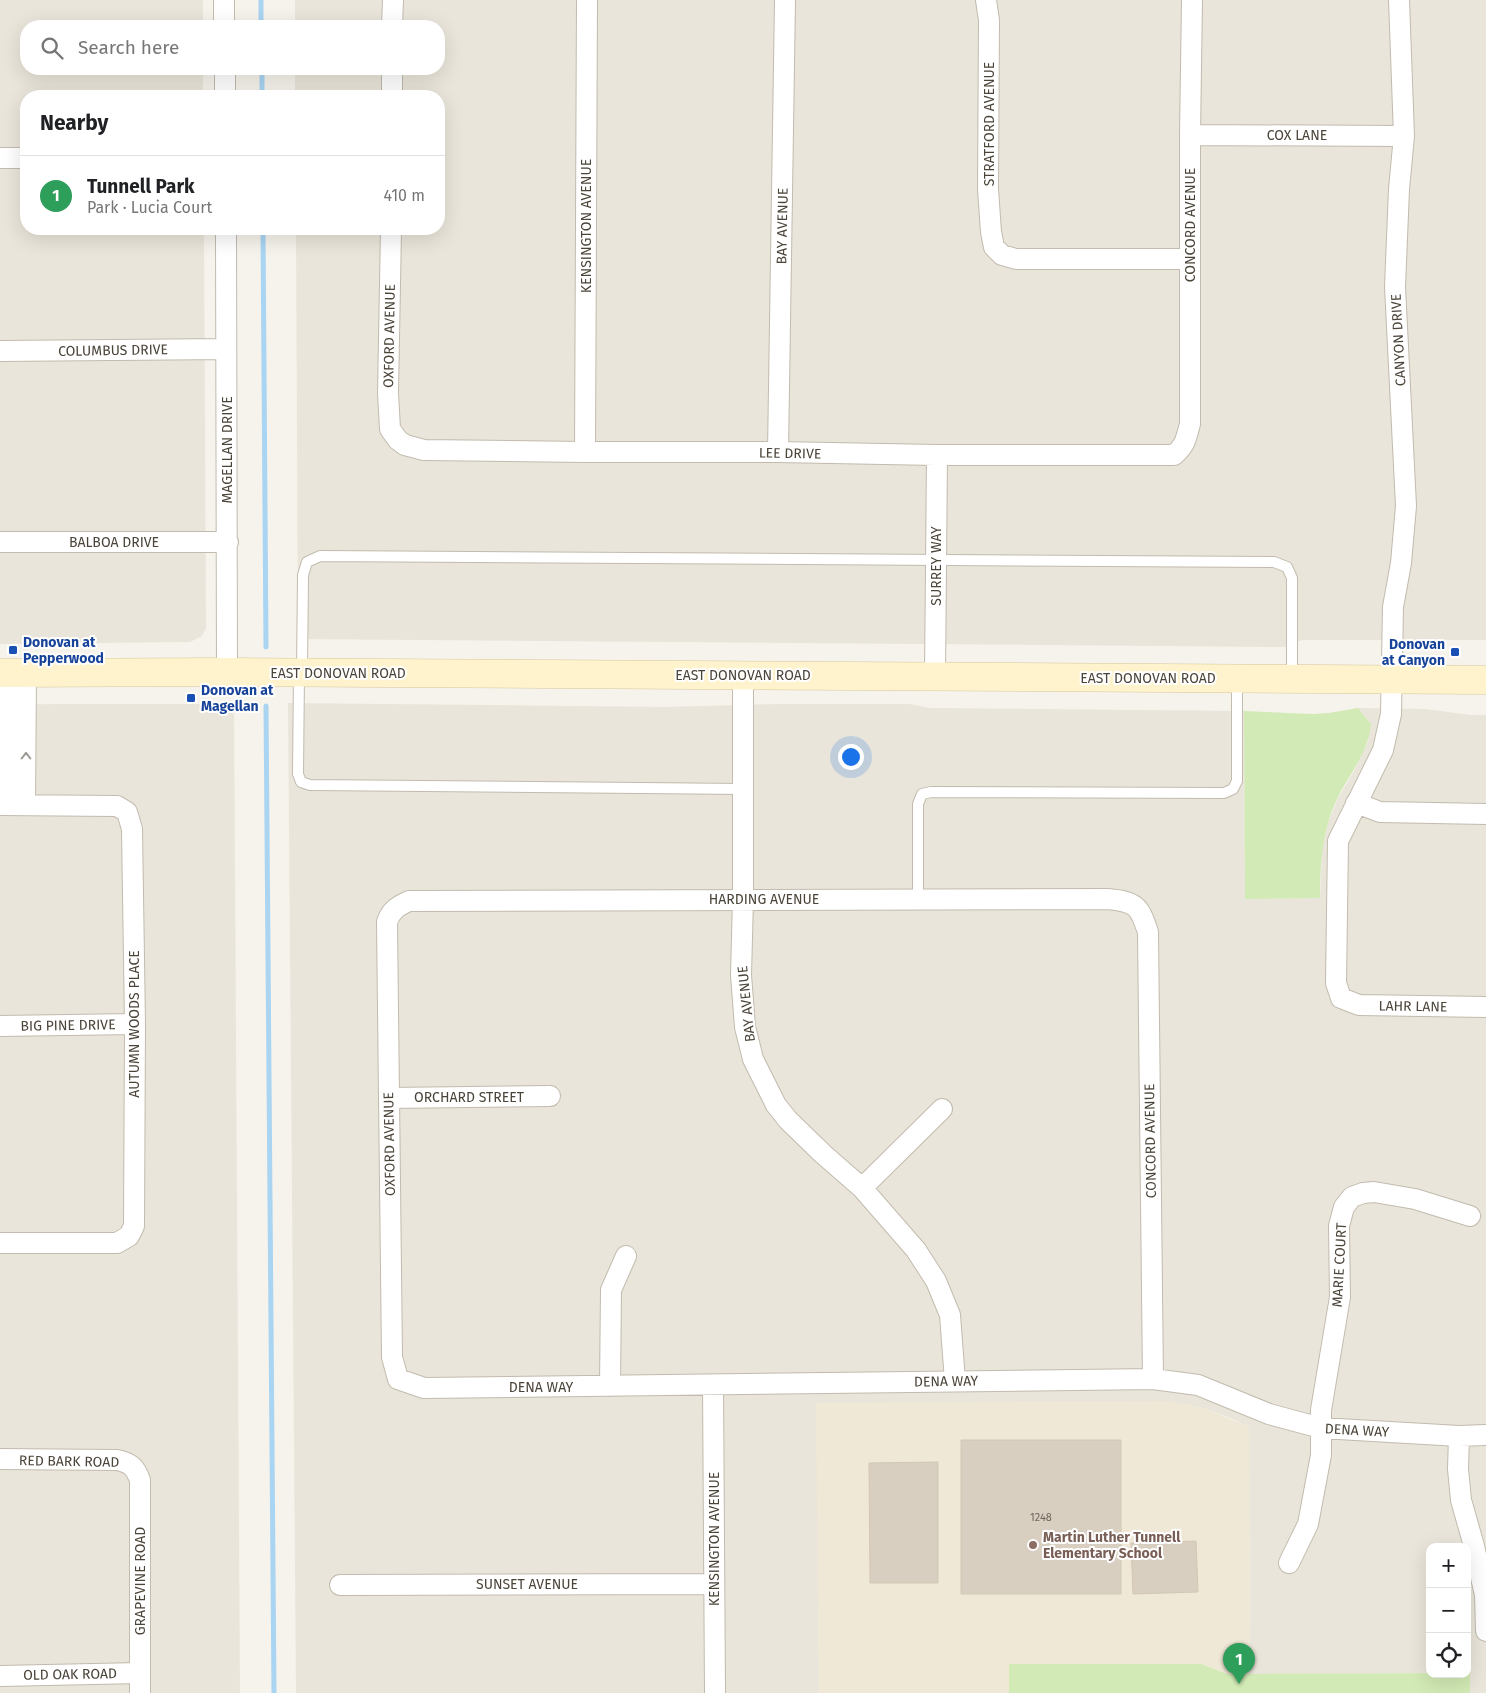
<!DOCTYPE html>
<meta charset="utf-8">
<style>
:root{--surface:#fff;--page:#f6f6f6;--text:#202124;--muted:#757577;--line:#e0e0e0;--accent:#b45309}
body{margin:0;font-family:"Fira Sans",sans-serif;background:var(--page);color:var(--text)}
.controls{position:absolute;right:15px;bottom:15px;display:grid;overflow:hidden;border-radius:10px;box-shadow:0 5px 20px #0002}
.controls button{width:45px;height:45px;display:grid;place-items:center;padding:0;border:0;border-bottom:1px solid var(--line);background:var(--surface);color:var(--text);font:25px sans-serif}
.you{position:absolute;left:850px;top:756px;width:18px;height:18px;margin:-12px;border:4px solid #fff;border-radius:50%;background:#1a73e8;box-shadow:0 0 0 8px #1a73e833}
.badge{display:grid;place-items:center;width:32px;height:32px;border-radius:50%;background:var(--accent);color:#fff;font-size:16px;font-weight:700}
.pin{position:absolute;translate:-50% -41px;filter:drop-shadow(0 1px 2px #0008)}
.pin::after{content:'';position:absolute;top:26px;width:18px;height:15px;background:inherit;clip-path:polygon(0 0,100% 0,50% 100%)}
.list{margin:0;padding:0;list-style:none}
h2{display:flex;justify-content:space-between;align-items:center;height:65px;margin:0;padding:0 20px;font-size:21px}
h2 small{font-size:16px;font-weight:400;color:var(--muted)}
.list li{display:grid;grid-template-columns:32px 1fr auto;gap:15px;align-items:center;box-sizing:border-box;height:80px;padding:0 20px;border-top:1px solid var(--line)}
.list b{display:block;font-size:19px;white-space:nowrap}
.list p{margin:0;font-size:16px;white-space:nowrap;color:var(--muted)}
.list em{font-size:16px;font-style:normal;color:var(--muted)}
.icon{flex:none;width:28px;height:28px;fill:none;stroke:currentColor;stroke-width:2;stroke-linecap:round;stroke-linejoin:round}
.map{position:relative;flex:none;width:1486px;height:1693px;overflow:hidden}
.search{position:absolute;background:var(--surface);box-shadow:0 5px 20px #0002;left:20px;top:20px;width:425px;height:55px;display:flex;align-items:center;gap:12px;box-sizing:border-box;padding:0 18px;border-radius:20px;color:var(--muted);font-size:19px}
.panel{position:absolute;background:var(--surface);box-shadow:0 5px 20px #0002;left:20px;top:90px;width:425px;height:145px;border-radius:20px}
.map>svg:first-child{display:block}
.residential{fill:#eae5da}
.education{fill:#efe8d6}
.green{fill:#d2eab5}
.lines{fill:none;stroke-linecap:round;stroke-linejoin:round}
.stream{stroke:#a9d4f2;stroke-width:5}
.building{fill:#d8cfc1;stroke:#d3c7b4}
.lane-casing{stroke:#c2bbae;stroke-width:12}
.street-casing{stroke:#c2bbae;stroke-width:22}
.secondary-casing{stroke:#d6c79b;stroke-width:29}
.lane{stroke:#fff;stroke-width:10}
.street{stroke:#fff;stroke-width:20}
.secondary{stroke:#fff3cd;stroke-width:28}
.oneway{stroke:#9c9892}
.transit-dot{fill:#1a4fb4;stroke:#fff;stroke-width:2}
.education-dot{fill:#8d6e63;stroke:#fff;stroke-width:2}
.labels{text-anchor:middle;stroke-width:4;stroke-linejoin:round;paint-order:stroke}
.number-label{font-size:11px;fill:#6e675b}
.street-label{font-size:14px;fill:#4b4439;stroke:#fff}
.transit-label{font-size:14px;font-weight:bold;fill:#164399;stroke:#fff;text-anchor:start}
.education-label{font-size:14px;font-weight:bold;fill:#785e54;stroke:#fff;text-anchor:start}
</style>
<div class="map">
<svg width="1486" height="1693" viewBox="0 0 1486 1693">
<rect width="100%" height="100%" fill="#f6f3ec"/>
<path class="residential" d="M 0,0 L 203,0 L 203,26 L 26,26 L 26,69 L 203,69 L 203,96 L 26,96 L 26,229 L 204,229 L 206,628 L 202,636 L 190,642 L 0,644 Z
M 295,0 L 1486,0 L 1486,640 L 1302,640 L 1285,647 L 298,639 L 296,229 L 439,229 L 439,96 L 295,96 L 295,69 L 439,69 L 439,26 L 295,26 Z
M 288,703 L 666,707 L 777,704 L 909,704 L 930,708 L 1244,711 L 1245,899 L 1320,898 L 1322,849 L 1328,823 L 1337,800 L 1355,769 L 1368,742 L 1371,724 L 1358,708 L 1425,709 L 1471,715 L 1486,715 L 1486,1693 L 1470,1693 L 1470,1674 L 1467,1673 L 1467,1547 L 1430,1547 L 1430,1673 L 1250,1674 L 1249,1427 L 1228,1417 L 1209,1410 L 1185,1404 L 817,1403 L 819,1693 L 296,1693 Z
M 57,704 L 234,704 L 240,1693 L 0,1693 L 0,705 Z"/>
<path class="education" d="M 1167,1401 L 1185,1404 L 1209,1410 L 1249,1427 L 1250,1674 L 1227,1674 L 1201,1664 L 1009,1664 L 1009,1693 L 819,1693 L 816,1403 Z"/>
<path class="green" d="M 1358,708 L 1371,724 C 1369,753 1348,775 1336,801 C 1322,832 1320,865 1320,898 L 1245,899 L 1244,711 L 1313,714 L 1329,713 Z
M 1009,1664 L 1201,1664 L 1227,1674 L 1470,1673 L 1470,1693 L 1009,1693 Z"/>
<g class="lines">
<path class="stream" d="M 261,0 L 261,26
M 262,69 L 262,96
M 263,229 L 266,647
M 266,706 L 274,1693"/>
</g>
<path class="building" d="M 961,1440 L 1121,1440 L 1121,1594 L 961,1594 Z
M 938,1462 L 938,1583 L 870,1583 L 869,1463 Z
M 1196,1541 L 1198,1592 L 1133,1594 L 1131,1543 Z"/>
<g class="lines">
<g class="lane-casing">
<path id="lane" d="M 302,671 L 303,575 L 307,562 L 320,556 L 1274,562 L 1287,567 L 1292,578 L 1292,679
M 299,673 L 298,774 L 301,782 L 310,785 L 744,789
M 918,899 L 918,804 L 922,794 L 931,792 L 1224,793 L 1233,789 L 1237,781 L 1237,679"/>
</g>
<g class="street-casing">
<path id="street" d="M 224,0 L 224,26
M 986,0 L 989,20 L 988,189 L 991,232 L 994,247 L 1002,255 L 1016,259 L 1190,259
M 1399,0 L 1404,136 L 1399,189 L 1395,287 L 1406,506 L 1401,563 L 1393,607 L 1391,714 L 1383,750 L 1338,841 L 1336,983 L 1341,998 L 1359,1005 L 1486,1007
M 392,26 L 393,0
M 225,69 L 225,96
M 392,96 L 392,69
M 1190,135 L 1404,136
M 0,158 L 26,158
M 226,229 L 227,672
M 391,229 L 388,393 L 390,429 L 398,440 L 405,445 L 424,450 L 585,452 L 778,452 L 937,455 L 1174,455 C 1186,445 1186,438 1190,424 L 1190,135 L 1192,0
M 0,351 L 226,349
M 585,452 L 587,0
M 778,452 L 785,0
M 0,542 L 228,542
M 6,673 L 7,805
M 743,675 L 743,899 L 741,975 L 745,1027 L 753,1059 L 776,1105 L 788,1120 L 823,1154 L 862,1188 L 916,1250 L 936,1281 L 950,1315 L 955,1381
M 935,677 L 937,455
M 1356,803 L 1380,812 L 1486,814
M 0,805 L 117,806 L 127,812 L 132,829 L 135,1024 L 134,1226 L 129,1236 L 117,1243 L 0,1243
M 25,805 L 26,673
M 0,1026 L 135,1024
M 389,1098 L 550,1096
M 862,1188 L 942,1109
M 1153,1379 L 1148,932 C 1139,905 1136,902 1108,899 L 409,901 C 398,906 391,910 387,922 L 392,1357 L 398,1379 L 424,1388 L 1153,1379 L 1198,1385 L 1269,1414 L 1321,1428 L 1459,1436 L 1486,1435
M 713,1385 L 715,1693
M 610,1386 L 611,1290 L 626,1256
M 1459,1436 L 1458,1469 L 1461,1500 L 1474,1546 L 1485,1595 L 1486,1631
M 0,1459 L 117,1460 C 131,1463 135,1467 140,1480 L 140,1693
M 1289,1563 L 1308,1524 L 1321,1455 L 1321,1410 L 1340,1297 L 1339,1226 L 1344,1207 L 1352,1197 L 1363,1193 L 1374,1192 L 1415,1199 L 1470,1216
M 340,1585 L 714,1584
M 0,1676 L 140,1673"/>
</g>
<g class="secondary-casing">
<path id="secondary" d="M 0,673 L 227,672 L 1486,680"/>
</g>
<use href="#lane" class="lane"/>
<use href="#street" class="street"/>
<use href="#secondary" class="secondary"/>
</g>
<defs><path id="oneway-chevron" d="M-2-3.5L2.5 0L-2 3.5" fill="none" stroke-width="1.6" stroke-linecap="round" stroke-linejoin="round" transform="scale(1.25)"/></defs>
<use class="oneway" href="#oneway-chevron" transform="translate(26 756) rotate(-90)"/>
<g class="transit-dot">
<rect x="8" y="645" width="10" height="10" rx="2.5"/>
<rect x="1450" y="647" width="10" height="10" rx="2.5"/>
<rect x="186" y="693" width="10" height="10" rx="2.5"/>
</g>
<circle class="education-dot" cx="1033" cy="1545" r="5"/>
<g class="labels">
<g class="number-label">
<text x="1041" y="1521">1248</text>
</g>
<g class="street-label">
<text transform="translate(989 124) rotate(-90)" y="5">STRATFORD AVENUE</text>
<text x="1297" y="140">COX LANE</text>
<text transform="translate(1190 225) rotate(-90)" y="5">CONCORD AVENUE</text>
<text transform="translate(586 226) rotate(-90)" y="5">KENSINGTON AVENUE</text>
<text transform="translate(782 226) rotate(-89)" y="5">BAY AVENUE</text>
<text transform="translate(389 336) rotate(-89)" y="5">OXFORD AVENUE</text>
<text transform="translate(1398 340) rotate(-93)" y="5">CANYON DRIVE</text>
<text transform="translate(113 350) rotate(-1)" y="5">COLUMBUS DRIVE</text>
<text transform="translate(227 450) rotate(-90)" y="5">MAGELLAN DRIVE</text>
<text transform="translate(790 453) rotate(1)" y="5">LEE DRIVE</text>
<text x="114" y="547">BALBOA DRIVE</text>
<text transform="translate(936 566) rotate(-90)" y="5">SURREY WAY</text>
<text x="338" y="678">EAST DONOVAN ROAD</text>
<text x="743" y="680">EAST DONOVAN ROAD</text>
<text x="1148" y="683">EAST DONOVAN ROAD</text>
<text x="764" y="904">HARDING AVENUE</text>
<text transform="translate(746 1004) rotate(-96)" y="5">BAY AVENUE</text>
<text transform="translate(1413 1006) rotate(1)" y="5">LAHR LANE</text>
<text transform="translate(134 1024) rotate(-90)" y="5">AUTUMN WOODS PLACE</text>
<text transform="translate(68 1025) rotate(-1)" y="5">BIG PINE DRIVE</text>
<text x="469" y="1102">ORCHARD STREET</text>
<text transform="translate(1150 1141) rotate(-91)" y="5">CONCORD AVENUE</text>
<text transform="translate(389 1144) rotate(-91)" y="5">OXFORD AVENUE</text>
<text transform="translate(1339 1265) rotate(-87)" y="5">MARIE COURT</text>
<text transform="translate(946 1381) rotate(-1)" y="5">DENA WAY</text>
<text x="541" y="1392">DENA WAY</text>
<text transform="translate(1357 1430) rotate(3)" y="5">DENA WAY</text>
<text transform="translate(69 1461) rotate(1)" y="5">RED BARK ROAD</text>
<text transform="translate(714 1539) rotate(-90)" y="5">KENSINGTON AVENUE</text>
<text transform="translate(140 1581) rotate(-90)" y="5">GRAPEVINE ROAD</text>
<text x="527" y="1589">SUNSET AVENUE</text>
<text transform="translate(70 1674) rotate(-1)" y="5">OLD OAK ROAD</text>
</g>
<g class="transit-label">
<text x="23" y="647">Donovan at<tspan x="23" dy="16">Pepperwood</tspan></text>
<text x="1445" y="649" text-anchor="end">Donovan<tspan x="1445" dy="16">at Canyon</tspan></text>
<text x="201" y="695">Donovan at<tspan x="201" dy="16">Magellan</tspan></text>
</g>
<g class="education-label">
<text x="1043" y="1542">Martin Luther Tunnell<tspan x="1043" dy="16">Elementary School</tspan></text>
</g>
</g>
</svg>
<div class="controls">
<button>+</button>
<button>−</button>
<button><svg class="icon" aria-label="locate" viewBox="0 0 24 24"><circle cx="12" cy="12" r="6"/><path d="M12 2v4M12 18v4M2 12h4M18 12h4"/></svg></button>
</div>
<div class="you"></div>
<div class="pin badge" style="left:1239px;top:1684px;background:#2e9e5b">1</div>
<div class="search"><svg class="icon" aria-label="search" viewBox="0 0 24 24"><circle cx="10" cy="10" r="6"/><path d="M15 15l6 6"/></svg>Search here</div>
<section class="panel">
<h2>Nearby<small></small></h2>
<ul class="list">
<li><span class="badge" style="background:#2e9e5b">1</span><div><b>Tunnell Park</b><p>Park · Lucia Court</p></div><em>410 m</em></li>
</ul>
</section>
</div>
